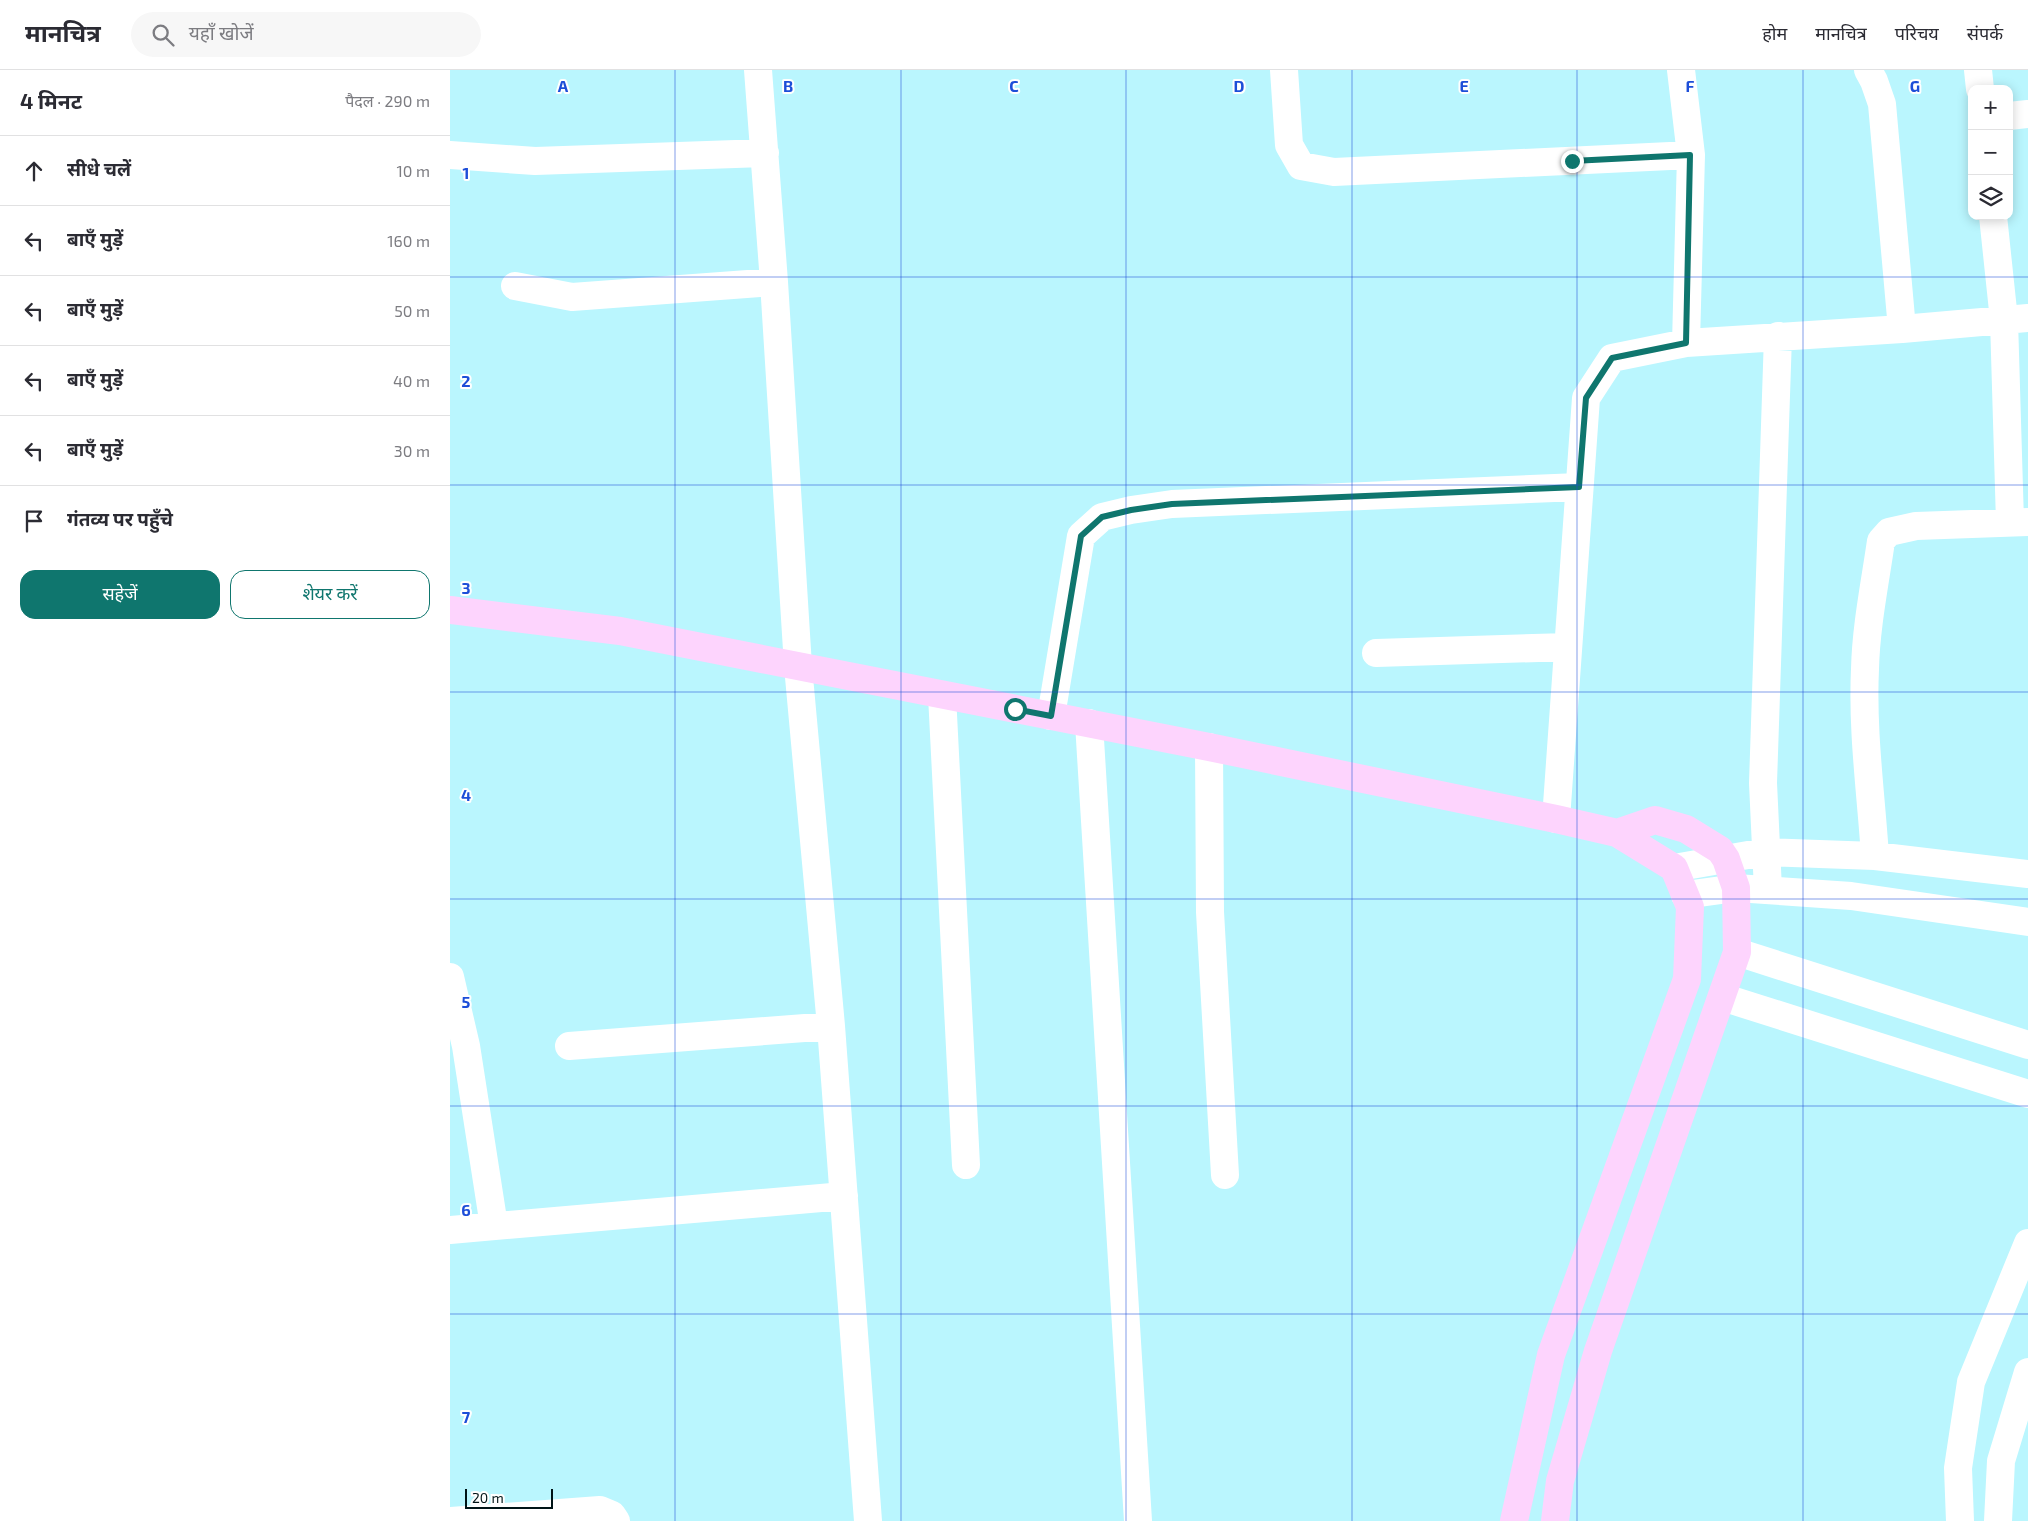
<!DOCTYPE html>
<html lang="hi">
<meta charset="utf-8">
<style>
:root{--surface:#fff;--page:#f7f7f7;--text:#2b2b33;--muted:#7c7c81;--line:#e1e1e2;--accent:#0f766e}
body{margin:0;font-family:"Exo 2","Noto Sans Devanagari",sans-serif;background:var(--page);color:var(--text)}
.controls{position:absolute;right:15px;top:15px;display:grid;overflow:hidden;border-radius:10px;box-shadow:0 2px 12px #0003}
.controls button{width:45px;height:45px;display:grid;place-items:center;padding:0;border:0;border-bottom:1px solid var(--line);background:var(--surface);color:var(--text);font:25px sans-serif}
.scale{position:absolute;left:15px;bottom:12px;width:88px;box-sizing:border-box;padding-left:5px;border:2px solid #001417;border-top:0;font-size:14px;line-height:18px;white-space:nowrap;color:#001417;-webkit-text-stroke:4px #fff;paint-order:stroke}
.stop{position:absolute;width:15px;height:15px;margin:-11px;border:4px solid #0f766e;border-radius:50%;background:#fff}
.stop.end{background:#0f766e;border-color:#fff;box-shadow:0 1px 5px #0008}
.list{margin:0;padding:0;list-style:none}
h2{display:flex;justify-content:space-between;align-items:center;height:65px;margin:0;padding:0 20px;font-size:21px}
h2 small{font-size:16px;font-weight:400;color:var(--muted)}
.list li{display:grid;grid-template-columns:32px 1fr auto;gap:15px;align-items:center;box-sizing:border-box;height:70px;padding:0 20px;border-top:1px solid var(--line)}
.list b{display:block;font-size:19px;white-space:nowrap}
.list em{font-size:16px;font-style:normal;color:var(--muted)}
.actions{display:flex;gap:10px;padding:15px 20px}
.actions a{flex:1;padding:11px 0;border:1px solid var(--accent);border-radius:15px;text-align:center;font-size:18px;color:var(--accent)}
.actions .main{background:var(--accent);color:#fff}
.icon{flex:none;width:28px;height:28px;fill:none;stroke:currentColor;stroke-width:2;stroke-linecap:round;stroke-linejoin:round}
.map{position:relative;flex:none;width:1578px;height:1451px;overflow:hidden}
header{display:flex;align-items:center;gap:30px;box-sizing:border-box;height:70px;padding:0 25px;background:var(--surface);border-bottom:1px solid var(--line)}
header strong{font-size:24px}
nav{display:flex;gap:28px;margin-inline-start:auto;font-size:18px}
.search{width:350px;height:45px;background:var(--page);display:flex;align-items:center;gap:12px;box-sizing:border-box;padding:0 18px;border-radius:28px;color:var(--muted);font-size:19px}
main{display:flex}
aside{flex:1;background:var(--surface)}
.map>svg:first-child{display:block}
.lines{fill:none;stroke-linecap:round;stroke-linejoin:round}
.minor{stroke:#fff;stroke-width:28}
.major{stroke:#fdd4fd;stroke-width:28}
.route{stroke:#0f766e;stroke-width:6}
.grid{fill:none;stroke:#1d4ed8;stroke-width:1;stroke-opacity:0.55}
.grid-label{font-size:16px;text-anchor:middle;font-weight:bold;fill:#1d4ed8;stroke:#fff;stroke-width:4;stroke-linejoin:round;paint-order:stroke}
</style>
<header>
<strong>मानचित्र</strong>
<div class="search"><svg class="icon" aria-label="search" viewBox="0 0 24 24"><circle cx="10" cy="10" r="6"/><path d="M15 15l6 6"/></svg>यहाँ खोजें</div>
<nav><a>होम</a><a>मानचित्र</a><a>परिचय</a><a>संपर्क</a></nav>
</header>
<main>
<aside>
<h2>4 मिनट<small>पैदल · 290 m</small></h2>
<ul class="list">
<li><svg class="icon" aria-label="ahead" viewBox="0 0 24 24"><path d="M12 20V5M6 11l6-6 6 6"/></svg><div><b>सीधे चलें</b></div><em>10 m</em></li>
<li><svg class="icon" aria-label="left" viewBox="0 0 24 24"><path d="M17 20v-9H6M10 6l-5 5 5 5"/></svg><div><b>बाएँ मुड़ें</b></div><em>160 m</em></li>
<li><svg class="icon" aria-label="left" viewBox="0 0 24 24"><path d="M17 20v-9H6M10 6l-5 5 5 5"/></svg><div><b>बाएँ मुड़ें</b></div><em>50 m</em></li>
<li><svg class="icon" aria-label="left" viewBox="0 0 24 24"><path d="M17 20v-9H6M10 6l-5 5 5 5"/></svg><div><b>बाएँ मुड़ें</b></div><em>40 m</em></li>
<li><svg class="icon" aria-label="left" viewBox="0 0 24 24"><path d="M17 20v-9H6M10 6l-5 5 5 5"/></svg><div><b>बाएँ मुड़ें</b></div><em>30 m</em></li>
<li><svg class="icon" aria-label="arrive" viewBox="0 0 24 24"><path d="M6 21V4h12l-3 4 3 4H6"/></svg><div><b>गंतव्य पर पहुँचे</b></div></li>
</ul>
<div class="actions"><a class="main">सहेजें</a><a>शेयर करें</a></div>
</aside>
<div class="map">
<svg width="1578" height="1451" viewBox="0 0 1578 1451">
<rect width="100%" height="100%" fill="#baf6fe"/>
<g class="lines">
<path class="minor" d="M 308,0 L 324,212 L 348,596 L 381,956 L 418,1451
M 834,0 L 839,75 L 851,96 L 884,102 L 1241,85
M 1231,0 L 1241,85 L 1236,273
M 1418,0 L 1424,11 L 1432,34 L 1452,259
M 1528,0 L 1530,19
M 1559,46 L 1578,44
M 0,85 L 85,91 L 315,83
M 1543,146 L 1554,250 L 1560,452
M 65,216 L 122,227 L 324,212
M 926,583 L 1118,577
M 492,625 L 516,1095
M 601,646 L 631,466 L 652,447 L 681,440 L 722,434 L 1129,417
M 639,653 L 688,1451
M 759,677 L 760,842 L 775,1105
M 1106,749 L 1136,328 L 1162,288 L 1236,273 L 1452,259 L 1578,248
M 1425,786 C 1421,724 1412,661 1415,599 C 1416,556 1425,513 1431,471 L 1439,462 L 1466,456 L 1578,452
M 1224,798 L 1315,782 L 1425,786 L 1578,804
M 1318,820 L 1313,713 L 1328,266
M 1235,825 L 1286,818 L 1401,826 L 1578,852
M 1287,882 L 1578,975
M 0,907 L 16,976 L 44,1156
M 1272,927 L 1578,1024
M 119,976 L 381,956
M 0,1160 L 394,1126
M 0,1451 L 150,1440 L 162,1445 L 166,1451
M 1510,1451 L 1508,1398 L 1521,1312 L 1578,1173
M 1548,1451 L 1551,1391 L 1578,1302"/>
<path class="major" d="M 0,540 L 170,561 L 759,677 L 1106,749 L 1167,763 L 1224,798 L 1240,837 L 1237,909 L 1101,1285 L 1064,1451
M 1105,1451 L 1110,1411 L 1148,1281 L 1287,882 L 1286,818 L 1276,789 L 1270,780 L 1236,759 L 1205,750 L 1167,763"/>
</g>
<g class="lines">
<path class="route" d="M 565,639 L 601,646 L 631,466 L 652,447 L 681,440 L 722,434 L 1129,417 L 1136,328 L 1162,288 L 1236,273 L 1240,85 L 1122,91"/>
</g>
<path class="grid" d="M 225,0 L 225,1451M 451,0 L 451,1451M 676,0 L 676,1451M 902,0 L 902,1451M 1127,0 L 1127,1451M 1353,0 L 1353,1451M 0,207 L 1578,207M 0,415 L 1578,415M 0,622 L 1578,622M 0,829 L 1578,829M 0,1036 L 1578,1036M 0,1244 L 1578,1244"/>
<g class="grid-label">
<text x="113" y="22">A</text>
<text x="338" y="22">B</text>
<text x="564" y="22">C</text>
<text x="789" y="22">D</text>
<text x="1014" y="22">E</text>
<text x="1240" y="22">F</text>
<text x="1465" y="22">G</text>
<text x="16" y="109">1</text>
<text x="16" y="317">2</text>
<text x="16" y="524">3</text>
<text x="16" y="731">4</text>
<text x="16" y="938">5</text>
<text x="16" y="1146">6</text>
<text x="16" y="1353">7</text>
</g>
</svg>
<div class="controls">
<button>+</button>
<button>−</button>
<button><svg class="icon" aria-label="layers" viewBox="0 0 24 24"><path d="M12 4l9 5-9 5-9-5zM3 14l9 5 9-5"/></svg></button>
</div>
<div class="scale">20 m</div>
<div class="stop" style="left:565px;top:639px"></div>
<div class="stop end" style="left:1122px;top:91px"></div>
</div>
</main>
